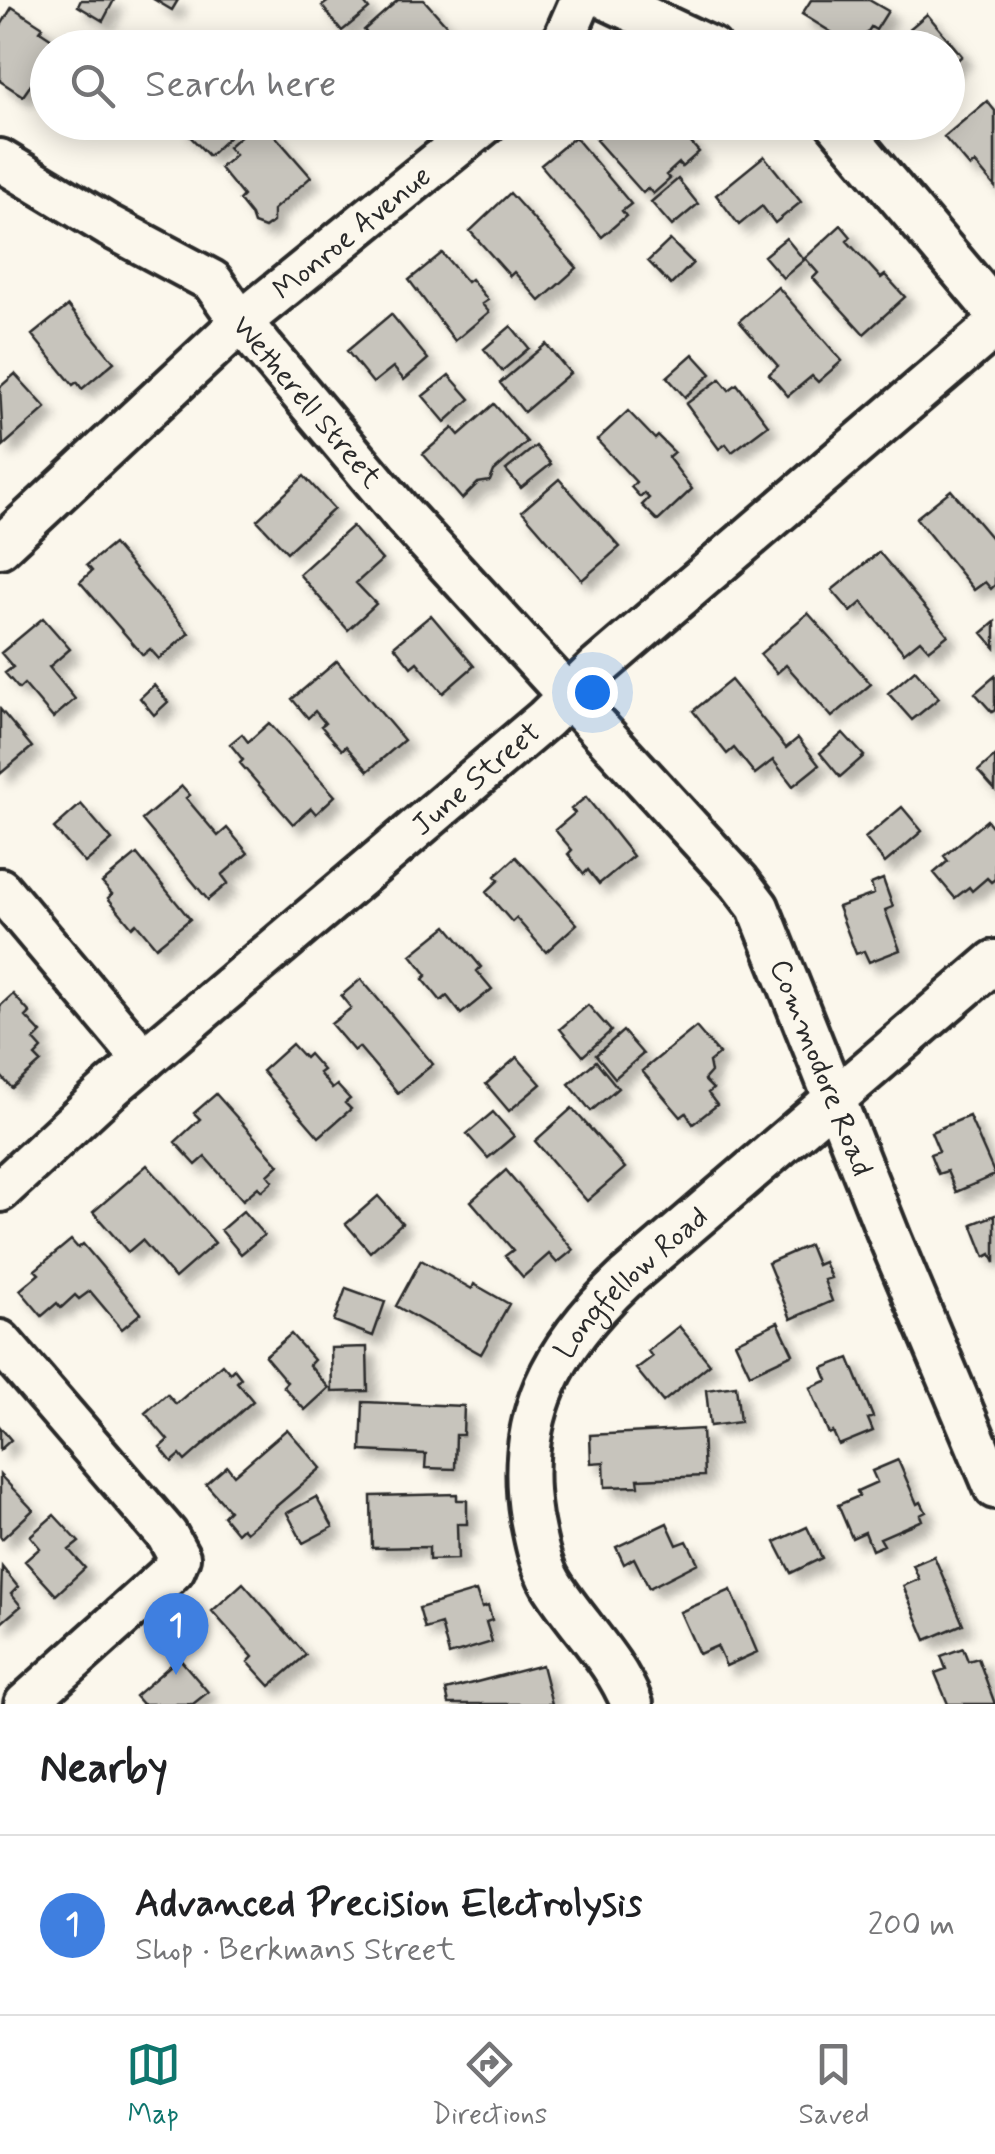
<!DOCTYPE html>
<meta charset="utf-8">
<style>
:root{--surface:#fff;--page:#f2f2f2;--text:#202124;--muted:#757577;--line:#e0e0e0;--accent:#0f766e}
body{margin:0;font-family:Mynerve,sans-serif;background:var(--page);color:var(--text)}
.you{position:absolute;left:592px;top:692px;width:35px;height:35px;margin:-25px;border:8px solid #fff;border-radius:50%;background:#1a73e8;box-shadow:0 0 0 15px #1a73e833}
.badge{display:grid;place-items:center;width:65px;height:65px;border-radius:50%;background:var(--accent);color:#fff;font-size:32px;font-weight:700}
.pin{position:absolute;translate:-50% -82px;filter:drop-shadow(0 2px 5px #0008)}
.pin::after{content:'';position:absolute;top:52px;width:35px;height:30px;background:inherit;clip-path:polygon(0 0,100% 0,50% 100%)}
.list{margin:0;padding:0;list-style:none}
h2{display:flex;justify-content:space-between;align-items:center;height:130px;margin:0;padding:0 40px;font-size:42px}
h2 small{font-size:32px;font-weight:400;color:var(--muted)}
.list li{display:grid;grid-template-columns:65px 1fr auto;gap:30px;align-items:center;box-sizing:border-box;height:180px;padding:0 40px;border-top:2px solid var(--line)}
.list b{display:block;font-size:38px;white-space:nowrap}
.list p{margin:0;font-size:32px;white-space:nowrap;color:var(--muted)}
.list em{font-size:32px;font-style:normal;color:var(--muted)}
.icon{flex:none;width:55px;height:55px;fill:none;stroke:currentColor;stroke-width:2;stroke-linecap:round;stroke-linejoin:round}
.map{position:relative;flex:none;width:995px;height:1704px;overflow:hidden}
.search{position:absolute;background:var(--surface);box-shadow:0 5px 25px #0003;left:30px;right:30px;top:30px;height:110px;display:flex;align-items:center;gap:25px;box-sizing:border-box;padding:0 35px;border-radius:55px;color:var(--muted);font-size:38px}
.sheet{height:310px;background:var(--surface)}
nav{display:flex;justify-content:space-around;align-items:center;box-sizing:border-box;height:140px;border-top:2px solid var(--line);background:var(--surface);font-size:28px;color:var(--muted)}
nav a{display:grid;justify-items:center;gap:5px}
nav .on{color:var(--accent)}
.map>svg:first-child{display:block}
.building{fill:#c7c4bc;stroke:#2b2b2b;stroke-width:2.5;filter:url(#shadow)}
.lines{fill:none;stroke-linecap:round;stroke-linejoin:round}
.minor-casing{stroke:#2b2b2b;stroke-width:48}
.minor{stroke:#fbf7ec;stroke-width:40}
.labels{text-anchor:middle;stroke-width:8;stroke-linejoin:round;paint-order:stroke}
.street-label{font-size:30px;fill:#2b2b2b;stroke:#fbf7ec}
</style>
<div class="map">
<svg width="995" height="1704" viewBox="0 0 995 1704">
<defs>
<filter id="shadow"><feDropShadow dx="9" dy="9" stdDeviation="5" flood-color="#0004"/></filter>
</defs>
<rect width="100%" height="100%" fill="#fbf7ec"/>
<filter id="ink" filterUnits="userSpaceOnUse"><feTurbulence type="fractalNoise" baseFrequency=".01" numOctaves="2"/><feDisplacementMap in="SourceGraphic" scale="20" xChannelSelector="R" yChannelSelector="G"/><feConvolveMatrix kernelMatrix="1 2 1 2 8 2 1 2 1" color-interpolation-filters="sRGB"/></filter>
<g filter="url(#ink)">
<path class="building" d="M 81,0 L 114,0 L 103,21 L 78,6 Z
M 155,0 L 178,0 L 172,10 Z
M 330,0 L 362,0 L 369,9 L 342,31 L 322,6 Z
M 398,0 L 424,0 L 464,45 L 461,48 L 380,48 L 364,30 Z
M 811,0 L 869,0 L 888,11 L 876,30 L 871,27 L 857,48 L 802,14 Z
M 12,7 L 43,27 L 40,31 L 58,43 L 56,48 L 48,48 L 48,60 L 23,96 L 0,81 L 0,27 Z
M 927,14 L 962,56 L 948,69 L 948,48 L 887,48 Z
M 298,34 L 309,48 L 282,48 Z
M 987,101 L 995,111 L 995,187 L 975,163 L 970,167 L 944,137 Z
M 186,122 L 226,122 L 235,131 L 209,156 L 181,127 Z
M 256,122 L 263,122 L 311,177 L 273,210 L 273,222 L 265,228 L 254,224 L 251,215 L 239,200 L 243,196 L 220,168 L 235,155 L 228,147 Z
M 616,122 L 680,122 L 677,127 L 699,152 L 682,167 L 679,163 L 666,175 L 670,179 L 653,194 L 648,188 L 643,193 L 596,140 Z
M 575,137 L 631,204 L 622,211 L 626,216 L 602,237 L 541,165 Z
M 764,156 L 801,202 L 775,223 L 762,206 L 739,225 L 716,195 Z
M 678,179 L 698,204 L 672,226 L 651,202 Z
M 510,193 L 577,268 L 540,301 L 514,272 L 510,276 L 470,231 Z
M 841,225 L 851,237 L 847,241 L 881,278 L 885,275 L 905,297 L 864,334 L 813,278 L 818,273 L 805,258 Z
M 786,238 L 804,260 L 783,278 L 764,256 Z
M 670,240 L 693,263 L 671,285 L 648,261 Z
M 442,253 L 467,282 L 471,279 L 488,300 L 482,304 L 489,312 L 455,341 L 409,280 Z
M 778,287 L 842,361 L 818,382 L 812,376 L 788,396 L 769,374 L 778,366 L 739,321 Z
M 68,306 L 114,362 L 82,389 L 77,382 L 73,385 L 32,335 Z
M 391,314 L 428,359 L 404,380 L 393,367 L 373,383 L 347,351 Z
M 511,326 L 529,348 L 502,371 L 484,349 Z
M 546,344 L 570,373 L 524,412 L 500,383 Z
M 693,354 L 711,374 L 685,397 L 667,377 Z
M 15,374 L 46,408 L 3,446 L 0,387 Z
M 449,375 L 470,399 L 445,422 L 423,396 Z
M 720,379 L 729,390 L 737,384 L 768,425 L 732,452 L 726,444 L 719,449 L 686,404 Z
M 494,404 L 527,442 L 494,471 L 490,481 L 478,483 L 462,499 L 423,454 L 453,428 L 459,435 Z
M 628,411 L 655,439 L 658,436 L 674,452 L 668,457 L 692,489 L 658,521 L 642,505 L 649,498 L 644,493 L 640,497 L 631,487 L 636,482 L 597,440 Z
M 536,446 L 551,464 L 521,488 L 506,470 Z
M 304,476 L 334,509 L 287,552 L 257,520 Z
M 559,479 L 620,547 L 582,580 L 522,511 Z
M 951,490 L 995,542 L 995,585 L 991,589 L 985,582 L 974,590 L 916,518 Z
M 352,526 L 382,560 L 356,583 L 376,604 L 348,630 L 299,574 Z
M 113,544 L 189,633 L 159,659 L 150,649 L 143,655 L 80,582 L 92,571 L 87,565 Z
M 879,552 L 948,635 L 929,650 L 920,640 L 904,653 L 862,602 L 851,612 L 832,590 Z
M 808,613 L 871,684 L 832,717 L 786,665 L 777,673 L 760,654 Z
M 431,615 L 474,666 L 443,693 L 417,662 L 411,667 L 394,646 Z
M 43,618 L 70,649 L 49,667 L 75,699 L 53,718 L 24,684 L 19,689 L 5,673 L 13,667 L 1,653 Z
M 995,622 L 995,648 L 982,633 Z
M 337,661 L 404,740 L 368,771 L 346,746 L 342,750 L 321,726 L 325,723 L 315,711 L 308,718 L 292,699 Z
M 915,670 L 939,698 L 912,720 L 888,693 Z
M 995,676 L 995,710 L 992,712 L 975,693 Z
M 731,680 L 786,748 L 798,738 L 819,765 L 793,786 L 773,760 L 755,774 L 734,748 L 727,754 L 693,711 Z
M 154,685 L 168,702 L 154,715 L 140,698 Z
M 0,709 L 32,747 L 0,774 Z
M 269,723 L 335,796 L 316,814 L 311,808 L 293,824 L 240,763 L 243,760 L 230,744 L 242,734 L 248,742 Z
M 843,733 L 864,756 L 840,777 L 820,753 Z
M 995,756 L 995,790 L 978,771 Z
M 182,786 L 190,795 L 186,798 L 218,836 L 227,828 L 248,853 L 222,875 L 228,883 L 208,900 L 142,820 Z
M 586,797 L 633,856 L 599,884 L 588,870 L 584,874 L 568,854 L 572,850 L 555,830 L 575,813 L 571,809 Z
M 81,804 L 112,840 L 85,863 L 54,828 Z
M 902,807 L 922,831 L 885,863 L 865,838 Z
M 987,820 L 995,830 L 995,879 L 991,882 L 987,878 L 972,891 L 969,887 L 955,898 L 934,873 L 948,861 L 944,856 Z
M 137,854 L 190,919 L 156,947 L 136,923 L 132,927 L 108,898 L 112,894 L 102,883 Z
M 516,857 L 577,924 L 546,952 L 516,918 L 512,922 L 486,892 L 499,880 L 495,876 Z
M 883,879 L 893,907 L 885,910 L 900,950 L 869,962 L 864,951 L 856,954 L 838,907 L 874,894 L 871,884 Z
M 447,926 L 481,967 L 477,971 L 492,989 L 461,1014 L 447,996 L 441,1001 L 423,979 L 427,975 L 411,955 Z
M 361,979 L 433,1064 L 398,1093 L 359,1047 L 354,1051 L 331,1024 L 351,1008 L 341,996 Z
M 13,994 L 30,1013 L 26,1017 L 41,1033 L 34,1040 L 42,1049 L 35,1056 L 41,1062 L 12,1088 L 0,1075 L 0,1006 Z
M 588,1005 L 611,1031 L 583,1056 L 560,1029 Z
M 696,1027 L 719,1054 L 709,1062 L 711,1072 L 704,1080 L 713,1089 L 708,1093 L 717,1105 L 693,1124 L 686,1113 L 681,1117 L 642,1071 Z
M 623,1031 L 643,1054 L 615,1078 L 596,1055 Z
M 292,1044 L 305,1058 L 309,1054 L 323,1070 L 319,1073 L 332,1089 L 337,1085 L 350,1099 L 345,1103 L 351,1109 L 319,1137 L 262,1071 Z
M 517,1057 L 541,1084 L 509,1111 L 486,1084 Z
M 596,1061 L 618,1088 L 591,1111 L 569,1084 Z
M 216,1094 L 279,1165 L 268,1175 L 273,1181 L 262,1191 L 258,1187 L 243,1200 L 205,1157 L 196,1165 L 175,1142 L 200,1119 L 194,1113 Z
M 572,1108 L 625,1168 L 587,1201 L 535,1141 Z
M 493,1112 L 514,1136 L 488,1158 L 467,1134 Z
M 969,1116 L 995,1175 L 956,1192 L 947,1171 L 938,1174 L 930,1154 L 939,1151 L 931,1132 Z
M 147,1165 L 215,1243 L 175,1278 L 142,1240 L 128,1252 L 93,1212 Z
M 506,1170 L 573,1250 L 557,1263 L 549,1254 L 523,1277 L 505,1256 L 513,1250 L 471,1201 Z
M 378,1196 L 402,1223 L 370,1252 L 346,1224 Z
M 243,1211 L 264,1235 L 241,1254 L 221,1230 Z
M 995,1215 L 995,1263 L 991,1254 L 985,1257 L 972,1224 Z
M 71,1240 L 78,1248 L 83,1244 L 141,1313 L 122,1329 L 90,1291 L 79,1299 L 75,1295 L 61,1308 L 57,1303 L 42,1316 L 20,1290 L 39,1274 L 35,1270 Z
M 809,1245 L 817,1265 L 824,1262 L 831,1278 L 824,1280 L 832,1301 L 791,1319 L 768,1263 Z
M 421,1260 L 472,1289 L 474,1284 L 509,1304 L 481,1354 L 396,1306 Z
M 346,1288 L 385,1302 L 373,1336 L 334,1321 Z
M 778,1322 L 793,1354 L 750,1374 L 735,1342 Z
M 679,1326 L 710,1364 L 663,1402 L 636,1369 L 652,1357 L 648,1351 Z
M 291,1334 L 314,1360 L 309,1365 L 329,1388 L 305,1410 L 283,1386 L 287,1382 L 265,1356 Z
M 367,1347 L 368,1391 L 332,1392 L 331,1348 Z
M 849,1358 L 873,1417 L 868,1419 L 873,1431 L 839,1445 L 833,1432 L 829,1434 L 810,1388 L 828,1380 L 823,1368 Z
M 222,1364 L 230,1373 L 234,1369 L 241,1378 L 237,1382 L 253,1401 L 185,1461 L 180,1455 L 172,1462 L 160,1447 L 168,1440 L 145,1413 L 167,1394 L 176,1404 Z
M 736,1386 L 740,1422 L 710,1426 L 706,1390 Z
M 363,1402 L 464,1406 L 463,1435 L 456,1435 L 455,1469 L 425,1468 L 426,1454 L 361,1451 Z
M 0,1427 L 11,1440 L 0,1450 Z
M 287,1429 L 321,1468 L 246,1532 L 242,1528 L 237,1533 L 223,1516 L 229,1510 L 206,1484 L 227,1466 L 234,1475 Z
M 702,1429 L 704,1476 L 638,1479 L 639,1486 L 605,1487 L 604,1462 L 591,1463 L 590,1435 Z
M 898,1460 L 917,1504 L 921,1502 L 926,1512 L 920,1515 L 922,1520 L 880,1538 L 884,1545 L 872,1550 L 865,1532 L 852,1538 L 838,1505 L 859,1496 L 857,1491 L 877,1482 L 872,1471 Z
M 0,1475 L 33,1510 L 2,1539 L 0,1536 Z
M 457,1494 L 457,1500 L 467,1500 L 467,1524 L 457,1524 L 458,1559 L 429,1560 L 429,1547 L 372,1548 L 371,1496 Z
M 316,1497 L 333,1527 L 303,1543 L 287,1513 Z
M 54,1515 L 79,1542 L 69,1550 L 85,1568 L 56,1595 L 25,1561 L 40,1548 L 30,1536 Z
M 667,1523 L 677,1545 L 687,1541 L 698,1563 L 649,1588 L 634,1558 L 624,1564 L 616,1547 Z
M 807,1527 L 822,1558 L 791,1573 L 775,1542 Z
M 934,1556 L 963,1624 L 926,1640 L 903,1586 L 919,1579 L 913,1565 Z
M 2,1567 L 18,1587 L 11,1594 L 21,1606 L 0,1624 Z
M 243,1583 L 306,1655 L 270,1686 L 248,1662 L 253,1657 L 212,1611 Z
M 731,1590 L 757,1652 L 726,1666 L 717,1646 L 699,1654 L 680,1612 Z
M 476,1591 L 482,1608 L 488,1606 L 492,1620 L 486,1622 L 492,1642 L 449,1655 L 441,1624 L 425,1629 L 419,1608 Z
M 963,1648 L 968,1661 L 978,1658 L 995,1704 L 948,1704 L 935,1673 L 946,1669 L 941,1656 Z
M 179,1658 L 208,1692 L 193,1704 L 142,1704 L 135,1696 Z
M 542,1665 L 552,1704 L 449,1704 L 446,1690 Z"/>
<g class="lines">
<g class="minor-casing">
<g id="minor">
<path d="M 609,0 L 711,48"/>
<path d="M 560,48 L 581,0"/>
<path d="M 836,122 L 995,311"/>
<path id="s1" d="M 0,160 L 109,226 L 212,281 L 241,322 L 403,515 L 739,882 L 758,907 L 891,1241 L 995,1488"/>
<path id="s2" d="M 0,547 L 241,322 L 487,122"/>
<path d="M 0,889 L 144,1060"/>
<path id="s3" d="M 0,1191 L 112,1087 L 545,719 L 596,669 L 995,326"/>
<path d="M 0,1341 L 167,1535 L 179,1557 L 174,1569 L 165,1578 L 25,1704"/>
<path id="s4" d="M 632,1704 C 614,1658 577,1625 551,1583 C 540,1565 535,1538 531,1517 C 515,1417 553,1347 625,1279 L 995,961"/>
</g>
</g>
<use href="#minor" class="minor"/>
</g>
</g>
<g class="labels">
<g class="street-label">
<text dy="10" stroke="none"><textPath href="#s2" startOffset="472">Monroe Avenue</textPath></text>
<text dy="10" stroke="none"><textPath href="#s1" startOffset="398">Wetherell Street</textPath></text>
<text dy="10" stroke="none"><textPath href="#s3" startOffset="630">June Street</textPath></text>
<text dy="10" stroke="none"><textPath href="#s1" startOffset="1248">Commodore Road</textPath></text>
<text dy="10" stroke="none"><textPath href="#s4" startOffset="485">Longfellow Road</textPath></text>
</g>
</g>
</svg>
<div class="you"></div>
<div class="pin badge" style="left:176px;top:1675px;background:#3f7fe0">1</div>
<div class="search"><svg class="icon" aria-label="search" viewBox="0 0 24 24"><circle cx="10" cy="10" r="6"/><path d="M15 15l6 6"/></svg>Search here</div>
</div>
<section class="sheet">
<h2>Nearby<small></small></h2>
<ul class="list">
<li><span class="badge" style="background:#3f7fe0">1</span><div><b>Advanced Precision Electrolysis</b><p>Shop · Berkmans Street</p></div><em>200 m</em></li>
</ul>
</section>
<nav>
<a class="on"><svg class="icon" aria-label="map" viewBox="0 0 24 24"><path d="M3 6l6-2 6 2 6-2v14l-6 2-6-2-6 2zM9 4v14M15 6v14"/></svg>Map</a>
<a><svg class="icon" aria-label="directions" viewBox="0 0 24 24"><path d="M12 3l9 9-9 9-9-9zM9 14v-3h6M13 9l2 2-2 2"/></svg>Directions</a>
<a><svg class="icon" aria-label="saved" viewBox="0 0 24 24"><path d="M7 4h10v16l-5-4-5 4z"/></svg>Saved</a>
</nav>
